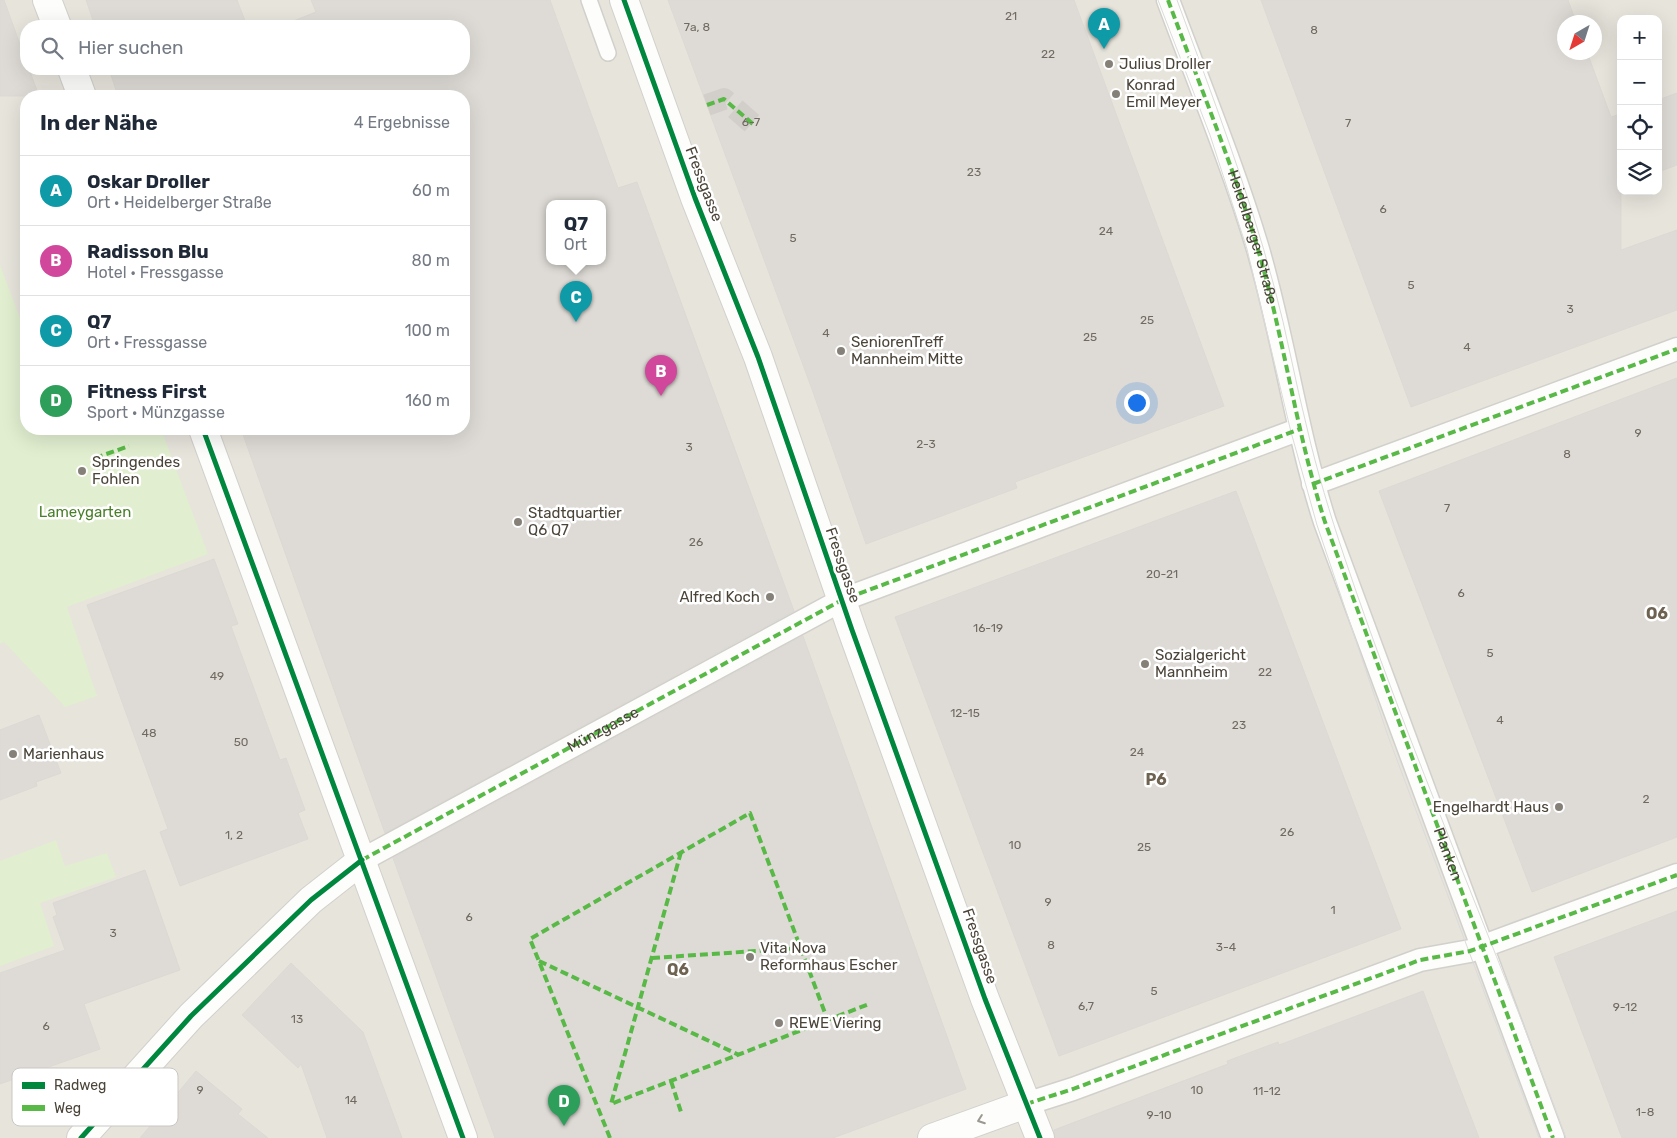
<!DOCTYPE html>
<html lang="de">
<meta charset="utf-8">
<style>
:root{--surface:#fff;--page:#f6f6f7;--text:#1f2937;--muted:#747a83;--line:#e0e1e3;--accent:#868178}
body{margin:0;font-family:Rubik,sans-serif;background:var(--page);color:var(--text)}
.controls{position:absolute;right:15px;top:15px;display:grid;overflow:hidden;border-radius:10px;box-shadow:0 5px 20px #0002}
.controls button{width:45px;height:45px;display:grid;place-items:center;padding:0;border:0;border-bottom:1px solid var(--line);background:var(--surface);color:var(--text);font:25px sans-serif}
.compass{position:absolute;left:1557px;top:15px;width:45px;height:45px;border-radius:50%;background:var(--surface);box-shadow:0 5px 20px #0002;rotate:219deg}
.you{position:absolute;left:1136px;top:402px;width:18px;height:18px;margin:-12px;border:4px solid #fff;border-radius:50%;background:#1a73e8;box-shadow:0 0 0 8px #1a73e833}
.badge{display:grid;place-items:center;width:32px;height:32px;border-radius:50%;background:var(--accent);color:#fff;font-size:16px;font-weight:700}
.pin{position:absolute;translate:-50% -41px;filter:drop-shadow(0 1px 2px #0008)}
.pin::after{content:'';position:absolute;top:26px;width:18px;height:15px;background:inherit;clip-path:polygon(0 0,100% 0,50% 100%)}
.popup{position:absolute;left:546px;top:200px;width:60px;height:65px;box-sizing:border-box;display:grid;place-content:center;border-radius:10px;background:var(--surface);filter:drop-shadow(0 1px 4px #0005);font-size:16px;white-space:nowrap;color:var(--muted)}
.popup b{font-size:19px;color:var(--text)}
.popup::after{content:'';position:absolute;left:50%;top:100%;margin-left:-10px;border:10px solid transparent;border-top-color:var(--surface)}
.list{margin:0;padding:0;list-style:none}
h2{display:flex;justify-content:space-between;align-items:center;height:65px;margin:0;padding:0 20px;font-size:21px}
h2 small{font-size:16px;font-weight:400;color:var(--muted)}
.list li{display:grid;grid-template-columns:32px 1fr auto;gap:15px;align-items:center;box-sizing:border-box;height:70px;padding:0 20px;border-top:1px solid var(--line)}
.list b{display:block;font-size:19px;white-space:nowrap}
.list p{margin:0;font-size:16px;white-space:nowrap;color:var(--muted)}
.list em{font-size:16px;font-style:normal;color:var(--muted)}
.icon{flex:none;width:28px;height:28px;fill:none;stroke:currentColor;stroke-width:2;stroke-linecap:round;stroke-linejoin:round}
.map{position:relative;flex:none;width:1677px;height:1138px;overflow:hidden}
.search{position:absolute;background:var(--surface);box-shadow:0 5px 20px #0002;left:20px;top:20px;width:450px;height:55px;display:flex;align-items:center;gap:12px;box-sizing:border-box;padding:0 18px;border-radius:20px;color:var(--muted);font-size:19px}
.panel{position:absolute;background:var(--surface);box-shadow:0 5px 20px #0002;left:20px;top:90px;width:450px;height:345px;border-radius:20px}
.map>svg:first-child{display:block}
.residential{fill:#e7e4dc;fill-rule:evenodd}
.green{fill:#e1eecf}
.building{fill:#dedbd6;stroke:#dcd9d4;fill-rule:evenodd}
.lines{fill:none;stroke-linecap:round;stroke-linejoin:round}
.pedestrian-tunnel{stroke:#d2cfca;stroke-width:22;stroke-dasharray:22 11;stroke-linecap:butt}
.service-casing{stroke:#d2d0cb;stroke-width:18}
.pedestrian-casing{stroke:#d2d0cb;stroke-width:25}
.minor-casing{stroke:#d2d0cb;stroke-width:30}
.service{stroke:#fdfdfc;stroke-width:15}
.pedestrian{stroke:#fdfdfc;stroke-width:22}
.minor{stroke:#fdfdfc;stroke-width:28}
.tram{stroke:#dbdbda;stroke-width:1}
.quiet{stroke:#58b947;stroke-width:4;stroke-dasharray:8 4;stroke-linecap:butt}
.cycleway-casing{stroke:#fff;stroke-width:8}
.cycleway{stroke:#00873e;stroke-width:5}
.oneway{stroke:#9b9791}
.poi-dot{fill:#868178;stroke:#fff;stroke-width:2}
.labels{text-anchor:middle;stroke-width:5;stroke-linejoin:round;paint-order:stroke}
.number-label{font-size:12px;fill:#706a61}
.poi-label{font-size:15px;fill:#4b4439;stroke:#fff;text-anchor:start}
.street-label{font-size:15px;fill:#4b4439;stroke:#fff}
.park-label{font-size:15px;fill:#4a7f2a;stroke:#fff}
.neighbourhood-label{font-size:16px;font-weight:bold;fill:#6e6250;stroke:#fff}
.key{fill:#fff;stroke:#c9c7c4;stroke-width:1}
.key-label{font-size:14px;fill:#4b4439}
</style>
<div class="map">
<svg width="1677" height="1138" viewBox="0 0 1677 1138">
<rect width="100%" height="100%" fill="#f4f2ee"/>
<path class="residential" d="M 0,0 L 1677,0 L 1677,1138 L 0,1138 ZM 1621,19 L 1658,19 L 1658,191 L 1621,191 ZM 1564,22 L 1594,22 L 1594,52 L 1564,52 ZM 26,26 L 464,26 L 464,69 L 26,69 ZM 26,96 L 464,96 L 464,429 L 26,429 ZM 550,203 L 602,203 L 602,261 L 550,261 Z"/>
<path class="green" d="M 0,265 L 26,334 L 26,429 L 161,429 L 208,554 L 67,607 L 97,696 L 65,707 L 4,642 L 0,644 Z
M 56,840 L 65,866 L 107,853 L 116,877 L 40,903 L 54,946 L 0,966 L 0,861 Z"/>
<path class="building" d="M 0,0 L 4,0 L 26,61 L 26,69 L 29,69 L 39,96 L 0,96 Z
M 86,0 L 237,0 L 247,26 L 95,26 Z
M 311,0 L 550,0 L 618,188 L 637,182 L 794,611 L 385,833 L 241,429 L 464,429 L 464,96 L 118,96 L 109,69 L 464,69 L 464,26 L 281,26 L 316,12 ZM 550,203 L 602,203 L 602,261 L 550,261 Z
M 668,0 L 1074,0 L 1224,406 L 1015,482 L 1017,488 L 866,544 L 813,392 Z
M 1261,0 L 1568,0 L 1576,22 L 1564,22 L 1564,52 L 1587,52 L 1611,117 L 1621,114 L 1621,250 L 1677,230 L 1677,310 L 1411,407 Z
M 1677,93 L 1677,165 L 1658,172 L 1658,100 Z
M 1677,378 L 1677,837 L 1532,892 L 1379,491 Z
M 1236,491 L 1401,929 L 1059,1056 L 895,617 Z
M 214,559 L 238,624 L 231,626 L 280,760 L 286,758 L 305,810 L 298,813 L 308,839 L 180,886 L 160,832 L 168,829 L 87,605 Z
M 803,636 L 966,1089 L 833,1138 L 495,1138 L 393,858 Z
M 39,715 L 61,773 L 36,782 L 37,786 L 0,800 L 0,730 Z
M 145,870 L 180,970 L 84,1004 L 100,1049 L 0,1084 L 0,973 L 65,950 L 53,917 L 57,915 L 53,903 Z
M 1677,911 L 1677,1138 L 1622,1138 L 1554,957 Z
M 291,963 L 363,1032 L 402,1138 L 327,1138 L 301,1064 L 298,1068 L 242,1015 Z
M 1423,991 L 1479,1138 L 1055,1138 L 1054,1130 L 1228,1064 L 1227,1061 L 1278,1042 L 1279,1045 Z
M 196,1071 L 242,1109 L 238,1114 L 268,1138 L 140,1138 Z"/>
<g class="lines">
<path class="pedestrian-tunnel" d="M 707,105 L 724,99 L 754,125"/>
<g class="service-casing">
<path id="service" d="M 589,0 L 608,53"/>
</g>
<g class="pedestrian-casing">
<path id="pedestrian" d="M 1168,0 C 1198,81 1232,163 1257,246 C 1284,337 1296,432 1325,522 L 1553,1138
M 1313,484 L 1677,349
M 362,860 L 842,600 L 1300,429
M 1026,1104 L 1073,1089 L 1420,960 L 1470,951 L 1677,875"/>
</g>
<g class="minor-casing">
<path id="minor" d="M 47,0 L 57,26
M 624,0 L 695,198 L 758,357 L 852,630 L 985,999 L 1040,1138
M 72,69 L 82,96
M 203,429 L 463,1138
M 81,1138 L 191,1016 L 311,900 L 362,860
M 932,1138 L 1026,1104"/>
</g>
<use href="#service" class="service"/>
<use href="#pedestrian" class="pedestrian"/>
<use href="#minor" class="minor"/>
<path class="tram" d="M 1158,0 L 1210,135 L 1247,249 L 1291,432 L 1317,525 L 1388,736 L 1539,1138
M 1177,0 C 1212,95 1248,189 1274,286 C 1287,333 1295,381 1307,428 C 1317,471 1330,514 1344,556 C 1410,753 1495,943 1566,1138"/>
<g class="quiet">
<path id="s1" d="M 1168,0 C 1198,81 1232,163 1257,246 C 1284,337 1296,432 1325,522 L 1553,1138"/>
<path d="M 707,105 L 724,99 L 754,125"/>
<path d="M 95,458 L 129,446"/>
<path d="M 1313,484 L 1677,349"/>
<path d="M 681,852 L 611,1104 L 869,1004"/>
<path id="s2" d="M 362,860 L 842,600 L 1300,429"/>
<path d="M 652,958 L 801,948"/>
<path d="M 539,961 L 739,1055"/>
<path d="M 671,1081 L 681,1112"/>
<path d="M 1026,1104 L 1073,1089 L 1420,960 L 1470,951 L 1677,875"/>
<path d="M 610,1138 L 530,939 L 750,813 L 828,1021"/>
</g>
<g class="cycleway-casing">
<path id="cycleway" d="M 624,0 L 695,198 L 758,357 L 852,630 L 985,999 L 1040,1138
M 203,429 L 463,1138
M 81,1138 L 191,1016 L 311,900 L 362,860"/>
</g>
<use href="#cycleway" class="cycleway"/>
</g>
<defs><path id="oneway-chevron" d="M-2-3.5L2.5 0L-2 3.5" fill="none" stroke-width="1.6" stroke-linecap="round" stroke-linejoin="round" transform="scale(1.25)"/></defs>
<use class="oneway" href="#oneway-chevron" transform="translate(981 1120) rotate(160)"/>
<g class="poi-dot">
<circle cx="1109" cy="64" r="5"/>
<circle cx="1116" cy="94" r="5"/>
<circle cx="841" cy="351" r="5"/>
<circle cx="82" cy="471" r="5"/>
<circle cx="518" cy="522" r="5"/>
<circle cx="770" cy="597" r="5"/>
<circle cx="1145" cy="664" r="5"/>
<circle cx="13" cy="754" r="5"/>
<circle cx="1559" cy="807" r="5"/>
<circle cx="750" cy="957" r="5"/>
<circle cx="779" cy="1023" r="5"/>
</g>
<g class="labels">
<g class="number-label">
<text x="1011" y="20">21</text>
<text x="697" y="31">7a, 8</text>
<text x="1314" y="34">8</text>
<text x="1048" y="58">22</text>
<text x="751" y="126">6-7</text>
<text x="1348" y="127">7</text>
<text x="974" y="176">23</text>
<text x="1383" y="213">6</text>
<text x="1106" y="235">24</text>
<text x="793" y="242">5</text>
<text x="1411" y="289">5</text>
<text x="1570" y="313">3</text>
<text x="1147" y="324">25</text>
<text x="826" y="337">4</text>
<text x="1090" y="341">25</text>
<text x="1467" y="351">4</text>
<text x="1638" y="437">9</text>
<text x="926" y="448">2-3</text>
<text x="689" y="451">3</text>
<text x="1567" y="458">8</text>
<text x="1447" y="512">7</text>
<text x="696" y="546">26</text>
<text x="1162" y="578">20-21</text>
<text x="1461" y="597">6</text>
<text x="988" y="632">16-19</text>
<text x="1490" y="657">5</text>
<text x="1265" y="676">22</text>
<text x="217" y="680">49</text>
<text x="965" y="717">12-15</text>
<text x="1500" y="724">4</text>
<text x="1239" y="729">23</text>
<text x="149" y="737">48</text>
<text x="241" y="746">50</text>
<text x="1137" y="756">24</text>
<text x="1646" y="803">2</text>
<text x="1287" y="836">26</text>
<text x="234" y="839">1, 2</text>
<text x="1015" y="849">10</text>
<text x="1144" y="851">25</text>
<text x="1048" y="906">9</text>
<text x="1333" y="914">1</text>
<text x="469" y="921">6</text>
<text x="113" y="937">3</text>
<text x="1051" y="949">8</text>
<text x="1226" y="951">3-4</text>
<text x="1154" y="995">5</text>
<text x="1086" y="1010">6,7</text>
<text x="1625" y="1011">9-12</text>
<text x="297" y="1023">13</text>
<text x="46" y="1030">6</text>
<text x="200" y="1094">9</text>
<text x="1197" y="1094">10</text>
<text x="1267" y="1095">11-12</text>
<text x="351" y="1104">14</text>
<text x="1645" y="1116">1-8</text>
<text x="1159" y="1119">9-10</text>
</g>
<g class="poi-label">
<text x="1119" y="69">Julius Droller</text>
<text x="1126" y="90">Konrad<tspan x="1126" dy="17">Emil Meyer</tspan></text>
<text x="851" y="347">SeniorenTreff<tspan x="851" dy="17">Mannheim Mitte</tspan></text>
<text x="92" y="467">Springendes<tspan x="92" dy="17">Fohlen</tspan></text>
<text x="528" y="518">Stadtquartier<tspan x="528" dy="17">Q6 Q7</tspan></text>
<text x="760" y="602" text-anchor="end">Alfred Koch</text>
<text x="1155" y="660">Sozialgericht<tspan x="1155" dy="17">Mannheim</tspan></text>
<text x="23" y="759">Marienhaus</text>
<text x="1549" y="812" text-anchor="end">Engelhardt Haus</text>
<text x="760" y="953">Vita Nova<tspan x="760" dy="17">Reformhaus Escher</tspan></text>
<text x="789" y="1028">REWE Viering</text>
</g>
<g class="street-label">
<text transform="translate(704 184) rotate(69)" y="5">Fressgasse</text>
<text dy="5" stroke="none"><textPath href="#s1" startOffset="252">Heidelberger Straße</textPath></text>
<text transform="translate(843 565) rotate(71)" y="5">Fressgasse</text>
<text dy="5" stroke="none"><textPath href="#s2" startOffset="274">Münzgasse</textPath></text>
<text dy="5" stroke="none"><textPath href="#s1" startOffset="900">Planken</textPath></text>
<text transform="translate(980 946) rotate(71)" y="5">Fressgasse</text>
</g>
<g class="park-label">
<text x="85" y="517">Lameygarten</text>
</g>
<g class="neighbourhood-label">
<text x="1657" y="619">O6</text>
<text x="1156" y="785">P6</text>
<text x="678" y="975">Q6</text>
</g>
</g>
<rect x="12" y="1068" width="166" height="58" rx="8" class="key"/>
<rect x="22" y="1082" width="23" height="7" fill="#00873e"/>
<rect x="22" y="1105" width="23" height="6" fill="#58b947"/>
<g class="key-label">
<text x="54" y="1090">Radweg</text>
<text x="54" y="1113">Weg</text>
</g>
</svg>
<div class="controls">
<button>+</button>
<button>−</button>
<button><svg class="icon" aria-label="locate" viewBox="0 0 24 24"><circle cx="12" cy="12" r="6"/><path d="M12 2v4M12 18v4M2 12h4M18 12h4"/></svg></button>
<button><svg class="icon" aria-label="layers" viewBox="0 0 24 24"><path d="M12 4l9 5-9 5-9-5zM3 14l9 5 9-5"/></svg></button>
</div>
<svg class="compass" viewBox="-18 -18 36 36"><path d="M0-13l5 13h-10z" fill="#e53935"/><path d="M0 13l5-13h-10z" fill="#747a83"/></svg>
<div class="you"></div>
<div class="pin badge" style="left:1104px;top:49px;background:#0f9aa8">A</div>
<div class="pin badge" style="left:661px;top:396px;background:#d1479c">B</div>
<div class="pin badge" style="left:576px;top:322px;background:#0f9aa8">C</div>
<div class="popup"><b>Q7</b>Ort</div>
<div class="pin badge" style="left:564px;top:1126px;background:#2e9e5b">D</div>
<div class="search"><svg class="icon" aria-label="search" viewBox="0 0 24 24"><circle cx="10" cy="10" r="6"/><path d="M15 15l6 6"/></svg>Hier suchen</div>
<section class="panel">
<h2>In der Nähe<small>4 Ergebnisse</small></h2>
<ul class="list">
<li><span class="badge" style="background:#0f9aa8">A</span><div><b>Oskar Droller</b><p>Ort · Heidelberger Straße</p></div><em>60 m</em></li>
<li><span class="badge" style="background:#d1479c">B</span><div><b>Radisson Blu</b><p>Hotel · Fressgasse</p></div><em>80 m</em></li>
<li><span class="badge" style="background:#0f9aa8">C</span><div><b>Q7</b><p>Ort · Fressgasse</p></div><em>100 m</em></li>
<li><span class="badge" style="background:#2e9e5b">D</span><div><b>Fitness First</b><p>Sport · Münzgasse</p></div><em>160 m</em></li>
</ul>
</section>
</div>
